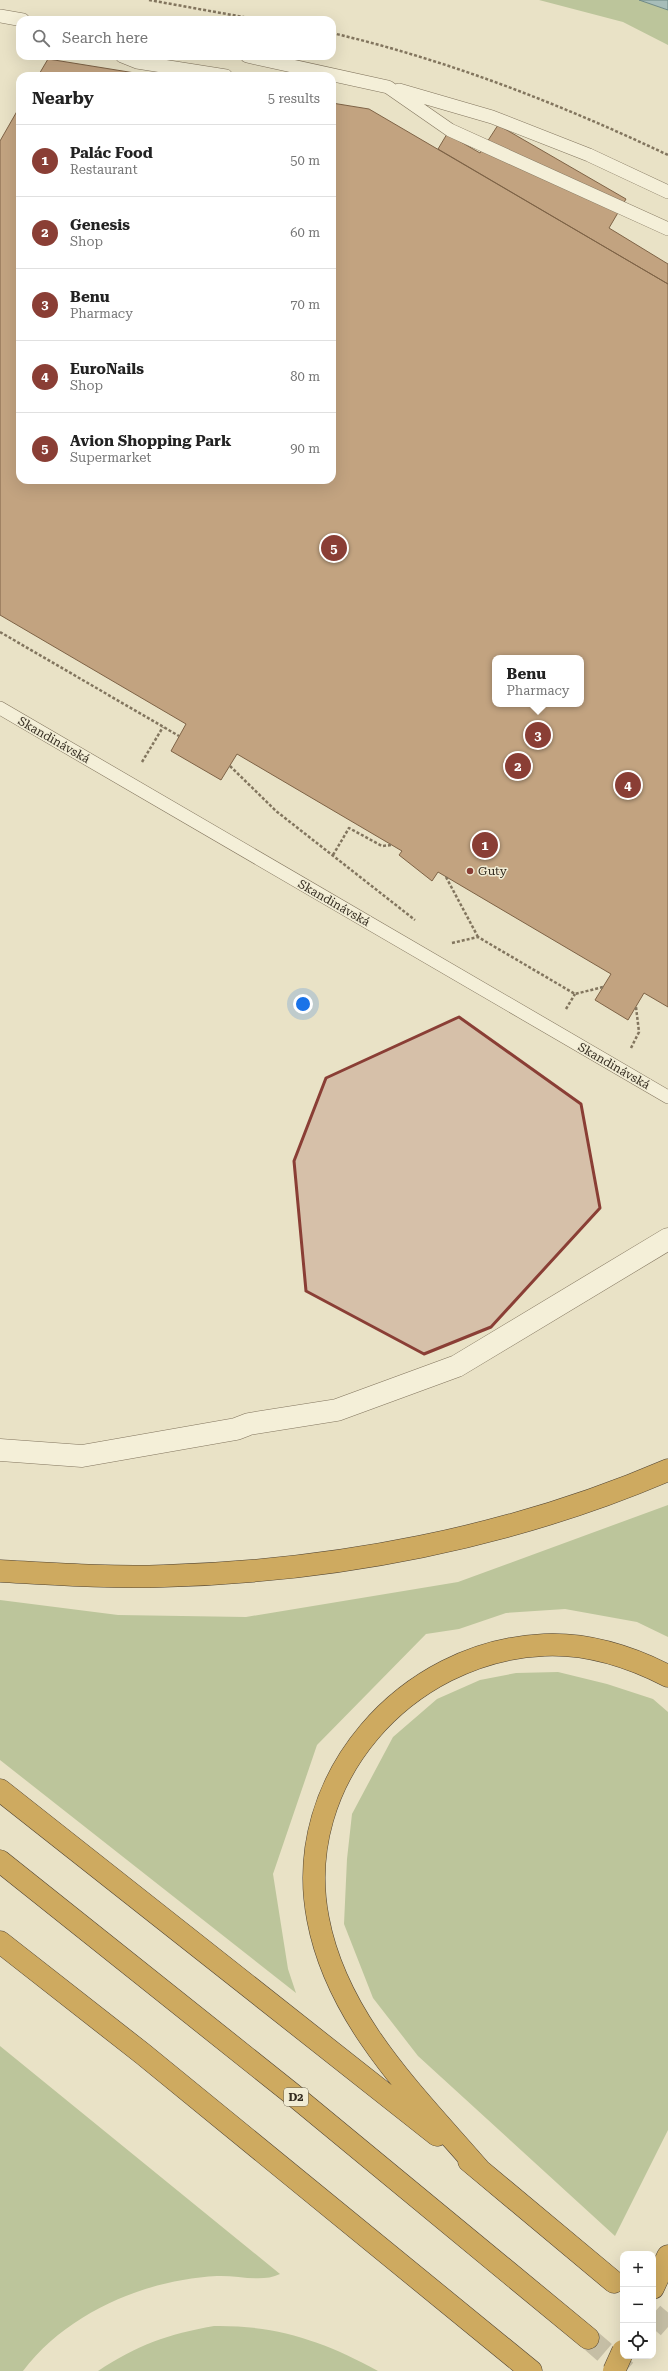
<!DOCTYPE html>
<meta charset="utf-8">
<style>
:root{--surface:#fff;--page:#f2f2f2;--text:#222;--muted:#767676;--line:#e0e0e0;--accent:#8a3e35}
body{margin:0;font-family:"Roboto Serif",serif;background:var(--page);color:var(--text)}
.controls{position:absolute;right:12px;bottom:12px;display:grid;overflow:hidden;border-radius:8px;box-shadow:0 4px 16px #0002}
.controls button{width:36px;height:36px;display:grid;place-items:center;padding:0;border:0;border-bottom:1px solid var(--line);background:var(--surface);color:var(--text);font:20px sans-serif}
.you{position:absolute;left:303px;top:1004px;width:14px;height:14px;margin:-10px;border:3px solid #fff;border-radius:50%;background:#1a73e8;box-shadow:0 0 0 6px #1a73e833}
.badge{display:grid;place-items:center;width:26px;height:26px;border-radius:50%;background:var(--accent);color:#fff;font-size:13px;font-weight:700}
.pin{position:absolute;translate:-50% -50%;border:2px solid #fff;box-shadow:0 1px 4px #0006}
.popup{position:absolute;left:492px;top:655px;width:92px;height:52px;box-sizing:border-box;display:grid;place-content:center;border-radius:8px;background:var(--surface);filter:drop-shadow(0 1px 3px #0005);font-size:13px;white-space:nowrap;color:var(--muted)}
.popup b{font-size:15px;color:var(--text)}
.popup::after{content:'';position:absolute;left:50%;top:100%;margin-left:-8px;border:8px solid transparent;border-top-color:var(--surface)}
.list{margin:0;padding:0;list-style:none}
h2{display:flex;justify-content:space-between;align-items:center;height:52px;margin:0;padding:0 16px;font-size:17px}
h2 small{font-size:13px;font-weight:400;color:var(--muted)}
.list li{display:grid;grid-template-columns:26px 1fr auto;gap:12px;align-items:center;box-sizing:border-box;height:72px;padding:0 16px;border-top:1px solid var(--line)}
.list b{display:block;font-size:15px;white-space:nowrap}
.list p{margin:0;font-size:13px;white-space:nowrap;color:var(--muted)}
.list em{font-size:13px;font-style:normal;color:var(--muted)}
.icon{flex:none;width:22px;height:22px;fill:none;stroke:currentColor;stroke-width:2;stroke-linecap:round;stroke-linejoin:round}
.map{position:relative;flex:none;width:668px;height:2371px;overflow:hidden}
.search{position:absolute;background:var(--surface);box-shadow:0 4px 16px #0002;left:16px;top:16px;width:320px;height:44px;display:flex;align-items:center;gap:10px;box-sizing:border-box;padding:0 14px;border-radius:12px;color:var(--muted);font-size:15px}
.panel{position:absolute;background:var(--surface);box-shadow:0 4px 16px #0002;left:16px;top:72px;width:320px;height:412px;border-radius:12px}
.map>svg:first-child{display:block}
.green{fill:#bcc59b}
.water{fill:#a7bdb9;stroke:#6f8a86}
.building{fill:#c2a380;stroke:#7e6346;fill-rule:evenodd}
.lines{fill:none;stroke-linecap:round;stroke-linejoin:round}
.highway-tunnel{stroke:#c5bea5;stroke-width:22;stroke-dasharray:22 11;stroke-linecap:butt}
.lane-casing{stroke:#82755e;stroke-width:14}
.street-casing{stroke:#82755e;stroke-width:23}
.highway-casing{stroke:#504331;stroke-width:23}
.path{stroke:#82755e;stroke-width:2.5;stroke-dasharray:3 2;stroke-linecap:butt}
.lane{stroke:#f4efd8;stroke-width:13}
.street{stroke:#f4efd8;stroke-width:22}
.highway{stroke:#ceaa60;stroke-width:22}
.highway-bridge-casing{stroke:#504331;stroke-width:23;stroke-linecap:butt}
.highway-bridge{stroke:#ceaa60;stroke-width:22}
.marked{fill:#8a3e35;fill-opacity:0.2;stroke:#8a3e35;stroke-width:3;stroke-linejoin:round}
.poi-dot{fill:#8a3e35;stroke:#f1ecd4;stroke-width:1.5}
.labels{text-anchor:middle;stroke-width:3;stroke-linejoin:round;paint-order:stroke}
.shield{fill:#f1ecd4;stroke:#6d6656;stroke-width:1}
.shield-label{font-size:11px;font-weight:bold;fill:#342c20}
.street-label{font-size:12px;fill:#342c20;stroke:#f1ecd4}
.poi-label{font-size:12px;fill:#342c20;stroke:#f1ecd4;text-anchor:start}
</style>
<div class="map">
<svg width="668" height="2371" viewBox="0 0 668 2371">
<rect width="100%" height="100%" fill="#e9e2c6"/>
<path class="green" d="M 539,0 L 639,0 L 668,10 L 668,45 L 623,22 Z
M 668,1505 L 668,1637 L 637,1622 L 565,1609 L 506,1613 L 459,1629 L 426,1634 L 317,1745 L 273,1874 L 288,1969 L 296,1993 L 0,1760 L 0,1600 L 118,1615 L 246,1617 L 458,1582 Z
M 558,1672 L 607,1684 L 653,1699 L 668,1712 L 668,2130 L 615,2236 L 418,2056 L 373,1998 L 344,1924 L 347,1859 L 352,1814 L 393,1737 L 437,1699 L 480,1680 L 516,1673 Z
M 0,2046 L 280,2274 C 262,2283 238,2275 217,2276 C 145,2280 68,2312 23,2371 L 0,2371 Z
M 214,2326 C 276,2325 324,2341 378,2371 L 98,2371 C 137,2345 168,2334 214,2326 Z"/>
<path class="water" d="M 639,0 L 668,0 L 668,10 Z"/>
<path class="building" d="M 48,59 L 135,73 L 157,76 L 38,76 Z
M 332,103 L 369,109 L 668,284 L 668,1007 L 644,993 L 628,1020 L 595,1000 L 611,974 L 438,872 L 432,881 L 399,855 L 402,851 L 237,754 L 221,780 L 171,751 L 186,724 L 0,615 L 0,141 L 20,106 L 20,480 L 332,480 ZM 495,658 L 581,658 L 581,704 L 495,704 Z
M 498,125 L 626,199 L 609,228 L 668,264 L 668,284 L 438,149 L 447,134 L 480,153 Z"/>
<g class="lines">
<path class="highway-tunnel" d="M 653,2314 L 668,2327
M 588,2338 L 626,2371"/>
<g class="lane-casing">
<path id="lane" d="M 0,16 L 23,20
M 122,56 L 137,62 L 226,76
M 247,56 L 388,87 L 450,130 L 668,229
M 399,90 L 492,117 L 589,155 L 668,192
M 0,708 L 668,1097"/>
</g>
<g class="street-casing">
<path id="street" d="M 0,1450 L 82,1456 L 236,1429 L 249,1424 L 337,1410 L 457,1366 L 668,1239"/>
</g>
<g class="highway-casing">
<path id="highway" d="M 0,1571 C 55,1574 110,1578 164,1576 C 335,1571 510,1538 668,1470
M 0,1790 L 437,2135
M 0,1861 L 291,2093 L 588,2338
M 0,1942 L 143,2054 L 531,2371
M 469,2161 L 614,2282
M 479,2169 C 415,2095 337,2020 318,1919 C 291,1780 406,1651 544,1645 C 588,1643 629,1656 668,1676
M 653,2288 L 668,2256"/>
</g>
<path class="path" d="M 149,0 L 260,20
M 332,33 C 448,60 560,104 668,155
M 0,632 L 179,736
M 142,762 L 163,727
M 230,766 L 276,811 L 415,920
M 333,855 L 349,828 L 382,846 L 392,845
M 446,877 L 478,937
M 452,943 L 478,937 L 575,994 L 603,987
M 566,1009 L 575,994
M 631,1048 L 639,1032 L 636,1007"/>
<use href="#lane" class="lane"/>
<use href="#street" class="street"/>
<use href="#highway" class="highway"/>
<g class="highway-bridge-casing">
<path id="highway-bridge" d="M 614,2371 L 623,2351"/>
</g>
<use href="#highway-bridge" class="highway-bridge"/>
</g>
<path class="marked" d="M 459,1017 L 581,1104 L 600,1208 L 491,1327 L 424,1354 L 306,1291 L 294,1161 L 326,1078 Z"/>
<circle class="poi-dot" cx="470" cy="871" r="4"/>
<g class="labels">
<rect class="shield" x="284" y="2088" width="24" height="18" rx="3"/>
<g class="shield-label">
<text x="296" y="2101">D2</text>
</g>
<g class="street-label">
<text transform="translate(54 740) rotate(30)" y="4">Skandinávská</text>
<text transform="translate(334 903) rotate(30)" y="4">Skandinávská</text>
<text transform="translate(614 1066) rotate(30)" y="4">Skandinávská</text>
</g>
<g class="poi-label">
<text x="478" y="875">Guty</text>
</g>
</g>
</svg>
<div class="controls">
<button>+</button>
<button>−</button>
<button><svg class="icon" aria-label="locate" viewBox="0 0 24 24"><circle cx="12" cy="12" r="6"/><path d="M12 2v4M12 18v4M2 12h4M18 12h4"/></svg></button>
</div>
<div class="you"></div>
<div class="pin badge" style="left:485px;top:845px">1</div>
<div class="pin badge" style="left:518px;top:766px">2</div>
<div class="pin badge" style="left:538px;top:735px">3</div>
<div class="popup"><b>Benu</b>Pharmacy</div>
<div class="pin badge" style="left:628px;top:785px">4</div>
<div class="pin badge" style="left:334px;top:548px">5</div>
<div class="search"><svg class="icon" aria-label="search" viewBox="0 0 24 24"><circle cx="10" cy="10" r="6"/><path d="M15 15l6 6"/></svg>Search here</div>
<section class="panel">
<h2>Nearby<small>5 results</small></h2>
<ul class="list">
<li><span class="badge">1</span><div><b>Palác Food</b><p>Restaurant</p></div><em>50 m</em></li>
<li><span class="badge">2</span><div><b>Genesis</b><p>Shop</p></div><em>60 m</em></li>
<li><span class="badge">3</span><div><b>Benu</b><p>Pharmacy</p></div><em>70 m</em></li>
<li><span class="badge">4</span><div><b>EuroNails</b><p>Shop</p></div><em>80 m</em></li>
<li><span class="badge">5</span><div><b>Avion Shopping Park</b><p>Supermarket</p></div><em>90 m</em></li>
</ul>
</section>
</div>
